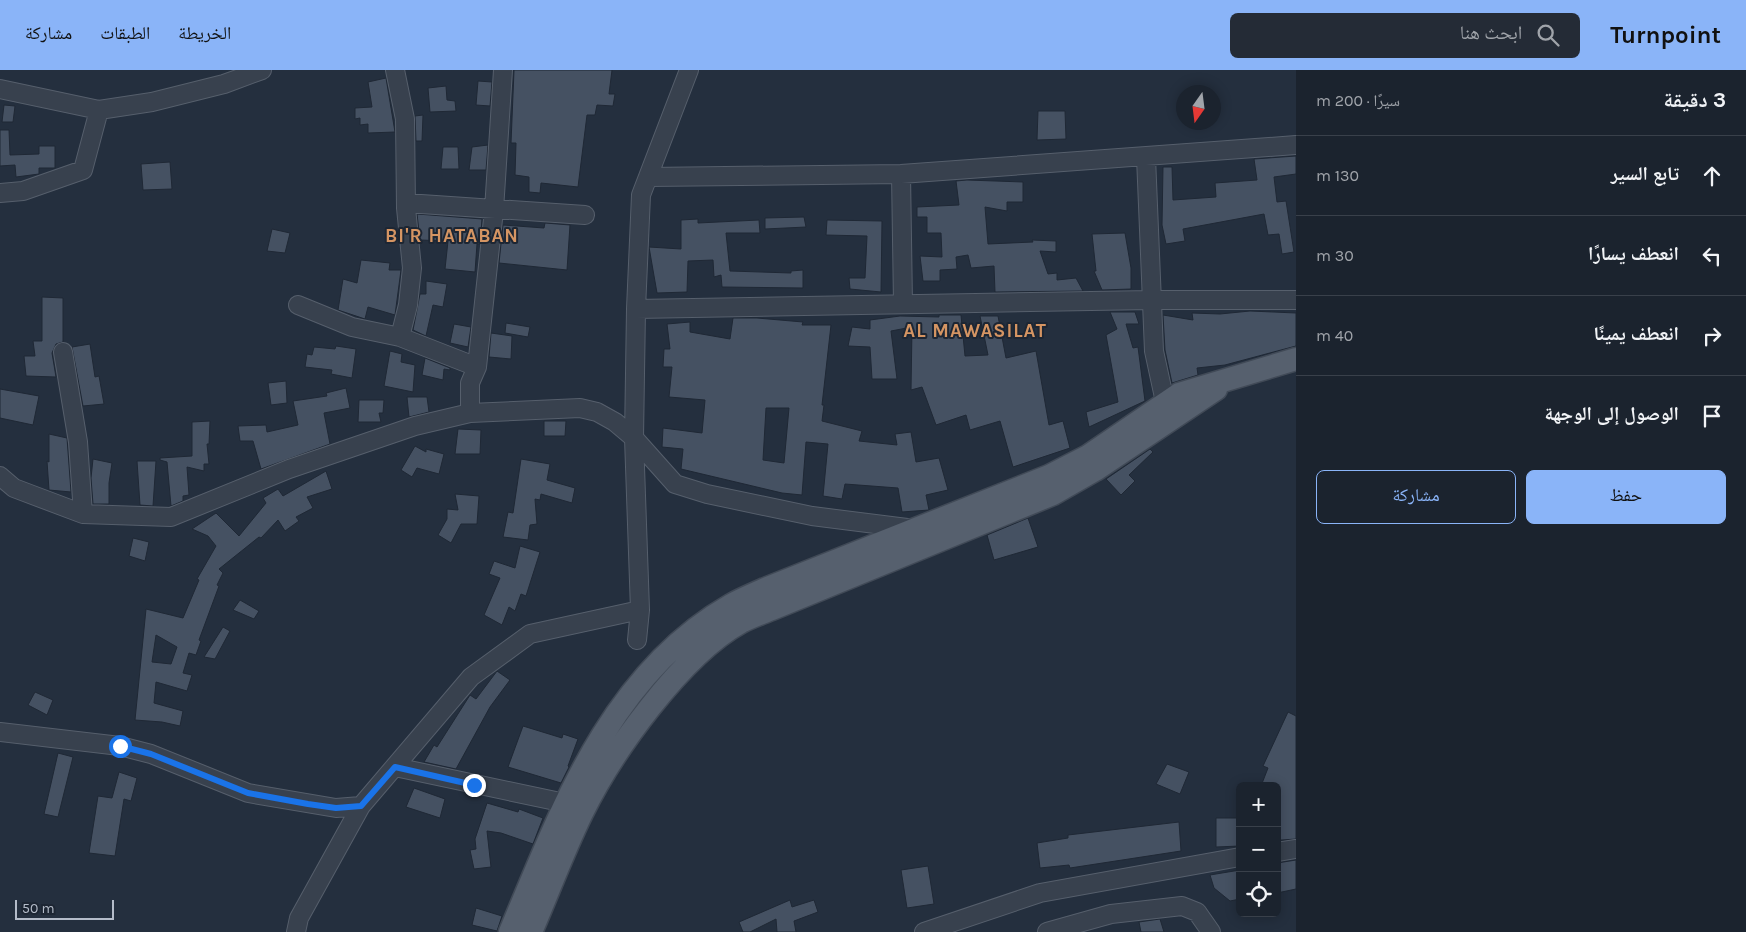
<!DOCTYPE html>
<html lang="ar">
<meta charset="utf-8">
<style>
:root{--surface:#1b232e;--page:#242b36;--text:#f1f3f6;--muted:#a0a4aa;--line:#39404a;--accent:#8ab4f8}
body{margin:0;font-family:Karla,"Noto Naskh Arabic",sans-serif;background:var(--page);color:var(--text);direction:rtl}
.controls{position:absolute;right:15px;bottom:15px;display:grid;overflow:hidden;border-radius:8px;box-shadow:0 2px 12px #0003}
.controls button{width:45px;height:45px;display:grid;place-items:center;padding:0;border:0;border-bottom:1px solid var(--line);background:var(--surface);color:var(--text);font:25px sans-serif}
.compass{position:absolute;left:1176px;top:15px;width:45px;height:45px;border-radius:50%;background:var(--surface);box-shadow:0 2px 12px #0003;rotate:194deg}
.scale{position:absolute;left:15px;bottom:12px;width:99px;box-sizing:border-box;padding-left:5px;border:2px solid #b4bcc9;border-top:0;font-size:14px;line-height:18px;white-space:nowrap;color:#b4bcc9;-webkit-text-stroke:4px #1d2633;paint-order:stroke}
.stop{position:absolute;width:15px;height:15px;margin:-11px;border:4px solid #1a73e8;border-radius:50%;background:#fff}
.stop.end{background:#1a73e8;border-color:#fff;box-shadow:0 1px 5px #0008}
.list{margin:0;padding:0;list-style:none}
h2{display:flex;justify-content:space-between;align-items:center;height:65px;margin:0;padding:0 20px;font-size:21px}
h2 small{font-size:16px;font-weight:400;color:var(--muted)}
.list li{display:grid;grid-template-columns:32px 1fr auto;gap:15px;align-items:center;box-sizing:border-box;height:80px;padding:0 20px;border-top:1px solid var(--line)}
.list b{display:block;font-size:19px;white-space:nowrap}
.list em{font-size:16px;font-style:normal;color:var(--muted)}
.actions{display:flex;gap:10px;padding:15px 20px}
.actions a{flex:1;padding:11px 0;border:1px solid var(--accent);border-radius:8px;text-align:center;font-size:18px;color:var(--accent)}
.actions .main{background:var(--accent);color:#111}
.icon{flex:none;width:28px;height:28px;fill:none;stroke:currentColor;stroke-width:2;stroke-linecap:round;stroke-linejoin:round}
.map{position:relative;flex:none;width:1296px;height:862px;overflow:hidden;direction:ltr}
header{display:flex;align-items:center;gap:30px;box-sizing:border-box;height:70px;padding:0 25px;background:var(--accent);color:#111}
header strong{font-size:24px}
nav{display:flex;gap:28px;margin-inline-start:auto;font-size:18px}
.search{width:350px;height:45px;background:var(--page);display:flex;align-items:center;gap:12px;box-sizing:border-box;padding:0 18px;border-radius:8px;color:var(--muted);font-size:19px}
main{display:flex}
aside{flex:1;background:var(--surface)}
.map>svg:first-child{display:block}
.building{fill:#455162;stroke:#1f2835;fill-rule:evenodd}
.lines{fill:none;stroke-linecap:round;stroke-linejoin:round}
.minor-casing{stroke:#565f6c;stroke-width:20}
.major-casing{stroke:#414a57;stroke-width:25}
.minor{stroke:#38414e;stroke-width:18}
.major{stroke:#56606e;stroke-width:22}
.route{stroke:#1a73e8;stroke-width:6}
.labels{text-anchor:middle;stroke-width:4;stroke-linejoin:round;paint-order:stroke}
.district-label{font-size:19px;font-weight:bold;letter-spacing:1px;fill:#d59563;stroke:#1d2633}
</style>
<header>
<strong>Turnpoint</strong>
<div class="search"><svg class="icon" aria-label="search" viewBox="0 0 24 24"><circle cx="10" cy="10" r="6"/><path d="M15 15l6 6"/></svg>ابحث هنا</div>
<nav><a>الخريطة</a><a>الطبقات</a><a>مشاركة</a></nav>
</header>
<main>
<aside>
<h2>3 دقيقة<small>سيرًا · 200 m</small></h2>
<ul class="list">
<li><svg class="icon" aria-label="ahead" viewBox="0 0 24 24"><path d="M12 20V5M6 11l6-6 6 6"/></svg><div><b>تابع السير</b></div><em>130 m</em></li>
<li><svg class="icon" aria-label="left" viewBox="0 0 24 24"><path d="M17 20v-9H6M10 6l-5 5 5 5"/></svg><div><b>انعطف يسارًا</b></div><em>30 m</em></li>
<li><svg class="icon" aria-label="right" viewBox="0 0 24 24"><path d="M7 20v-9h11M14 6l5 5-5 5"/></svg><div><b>انعطف يمينًا</b></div><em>40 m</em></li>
<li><svg class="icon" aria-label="arrive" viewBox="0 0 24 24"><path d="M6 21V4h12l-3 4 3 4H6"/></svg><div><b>الوصول إلى الوجهة</b></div></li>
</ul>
<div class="actions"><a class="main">حفظ</a><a>مشاركة</a></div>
</aside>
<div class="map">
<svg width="1296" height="862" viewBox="0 0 1296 862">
<rect width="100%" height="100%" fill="#242f3e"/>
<path class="building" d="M 514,0 L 612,0 L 609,24 L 615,24 L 613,36 L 597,35 L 595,45 L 587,45 L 578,117 L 541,113 L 540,123 L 529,122 L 529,107 L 515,105 L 516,73 L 511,73 Z
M 386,8 L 395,62 L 368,63 L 368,54 L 360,55 L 360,48 L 355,49 L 355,38 L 372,37 L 368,12 Z
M 478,11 L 492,12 L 490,36 L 476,35 Z
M 446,16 L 447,30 L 455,31 L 456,41 L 430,42 L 428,18 Z
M 4,35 L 15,36 L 13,52 L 2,52 Z
M 1038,41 L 1065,41 L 1066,69 L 1037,70 Z
M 423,45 L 422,71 L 416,71 L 415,46 Z
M 0,60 L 9,60 L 10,85 L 39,84 L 39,76 L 55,76 L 55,98 L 39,98 L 39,104 L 16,107 L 15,95 L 0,96 Z
M 488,75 L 486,100 L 469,100 L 472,77 Z
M 443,77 L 458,77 L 459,99 L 441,99 Z
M 1296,86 L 1296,104 L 1274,107 L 1277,132 L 1286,131 L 1294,182 L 1282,184 L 1279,164 L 1268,165 L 1264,144 L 1183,159 L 1185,171 L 1166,174 L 1162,155 L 1163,97 L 1172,97 L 1173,130 L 1216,127 L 1215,113 L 1257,110 L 1254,89 Z
M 170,92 L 172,119 L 143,120 L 141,94 Z
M 967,110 L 1023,112 L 1023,132 L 1007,132 L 1007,141 L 985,137 L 988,174 L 1033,172 L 1032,170 L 1056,171 L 1056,182 L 1040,181 L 1048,204 L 1057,203 L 1057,210 L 1076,208 L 1083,221 L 995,222 L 994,196 L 971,198 L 968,185 L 956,187 L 957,199 L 940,200 L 940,211 L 923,211 L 920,186 L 942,187 L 941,163 L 927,163 L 927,147 L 917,147 L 917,137 L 959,135 L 956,111 Z
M 417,144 L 482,149 L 480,174 L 477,174 L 475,202 L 445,199 L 448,171 L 420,170 Z
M 804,147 L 806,157 L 765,159 L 765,148 Z
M 698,149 L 698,153 L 759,150 L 760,163 L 726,163 L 730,201 L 791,203 L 791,201 L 803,200 L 803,218 L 722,217 L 721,205 L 714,207 L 713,190 L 688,191 L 687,222 L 657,223 L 649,177 L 681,179 L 681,150 Z
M 827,150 L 882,151 L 881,222 L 850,219 L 849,208 L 865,208 L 867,166 L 826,165 Z
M 545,153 L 570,155 L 567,200 L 499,193 L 503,155 L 544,158 Z
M 272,159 L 290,163 L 285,183 L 267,181 Z
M 1125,163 L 1131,198 L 1131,219 L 1102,220 L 1094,201 L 1096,201 L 1092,164 Z
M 361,190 L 390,193 L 389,200 L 401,200 L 395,245 L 368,237 L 365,249 L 338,240 L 343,209 L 357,213 Z
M 426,211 L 447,214 L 443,237 L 433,235 L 426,266 L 413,260 L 420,224 L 426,224 Z
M 42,227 L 63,228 L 63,272 L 56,274 L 52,283 L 56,307 L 26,306 L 24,286 L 35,286 L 33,271 L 42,271 Z
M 1250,241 L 1296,243 L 1296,276 L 1225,295 L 1197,298 L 1198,305 L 1172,313 L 1165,280 L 1163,245 L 1193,250 L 1192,243 L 1220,244 Z
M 1110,242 L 1135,242 L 1139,254 L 1126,254 L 1133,278 L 1138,277 L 1145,331 L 1089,357 L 1086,342 L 1118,332 L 1106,265 L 1117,259 Z
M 939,245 L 961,245 L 965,286 L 988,285 L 980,246 L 998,246 L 1006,288 L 1036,281 L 1049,355 L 1063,351 L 1070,378 L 1013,397 L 1000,351 L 970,360 L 966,345 L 936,355 L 922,317 L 911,320 L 912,257 L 891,261 L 897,309 L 872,309 L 870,277 L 848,276 L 852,257 L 870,259 L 870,250 L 900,246 L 939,247 Z
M 733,248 L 757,248 L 803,252 L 802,255 L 831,255 L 822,335 L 824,335 L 822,351 L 862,361 L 859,371 L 897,375 L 895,364 L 911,362 L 916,392 L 939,388 L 948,420 L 926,425 L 929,440 L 902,442 L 898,418 L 845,414 L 842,429 L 823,426 L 828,374 L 806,372 L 802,425 L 782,423 L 681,399 L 683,379 L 662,377 L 663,358 L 702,363 L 705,330 L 669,327 L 672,297 L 663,297 L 664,279 L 670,279 L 667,254 L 690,252 L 690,262 L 730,269 ZM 766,338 L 789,338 L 784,393 L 763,390 Z
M 506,253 L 530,257 L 528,267 L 505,263 Z
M 454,254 L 471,257 L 468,277 L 450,273 Z
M 491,263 L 512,266 L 511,289 L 489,287 Z
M 90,274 L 95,307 L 99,306 L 104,334 L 83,336 L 72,277 Z
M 336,276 L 356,279 L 352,308 L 331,304 L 332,300 L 305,297 L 307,284 L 312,285 L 314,277 L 335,279 Z
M 390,281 L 402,284 L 401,292 L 415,295 L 413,322 L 384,316 Z
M 425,288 L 450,298 L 450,300 L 444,299 L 443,310 L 422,305 Z
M 286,311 L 287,333 L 271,335 L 268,313 Z
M 346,318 L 350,338 L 324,343 L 330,374 L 261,399 L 253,371 L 240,371 L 238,356 L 266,355 L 267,362 L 298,355 L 293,331 L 327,326 L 326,323 Z
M 0,319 L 39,326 L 33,355 L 0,348 Z
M 407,327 L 427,327 L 429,342 L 409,347 Z
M 359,330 L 384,330 L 383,343 L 379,343 L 381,352 L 358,352 Z
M 210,351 L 209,374 L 207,374 L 209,394 L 204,394 L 204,401 L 187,397 L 189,425 L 183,426 L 183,431 L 171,436 L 167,392 L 160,390 L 160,388 L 192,386 L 192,352 Z
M 544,351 L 566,351 L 565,366 L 544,366 Z
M 458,359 L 481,360 L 480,384 L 455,384 Z
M 49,364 L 67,368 L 71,422 L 49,420 L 47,391 L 49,392 Z
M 415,376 L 426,382 L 426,379 L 444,384 L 439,404 L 417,398 L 412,407 L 401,400 Z
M 1150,379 L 1153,382 L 1129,405 L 1135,411 L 1121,425 L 1106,409 Z
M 93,389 L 112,393 L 109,413 L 109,434 L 93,434 L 91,408 Z
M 521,389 L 550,394 L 547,410 L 575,418 L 572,433 L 541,424 L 540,430 L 535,429 L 537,454 L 530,455 L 528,470 L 503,467 L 508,442 L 513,443 Z
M 137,391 L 156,391 L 153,436 L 140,435 Z
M 326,401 L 332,419 L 307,427 L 313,438 L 296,447 L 299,451 L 285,461 L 278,450 L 261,468 L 259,467 L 219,499 L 223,503 L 217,515 L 219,516 L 199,570 L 201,571 L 196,585 L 189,583 L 183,603 L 192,605 L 187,621 L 156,612 L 154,633 L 183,641 L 180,656 L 162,652 L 135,650 L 146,539 L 183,548 L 199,510 L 197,509 L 216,476 L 208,466 L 192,459 L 216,443 L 239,466 L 266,433 L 263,428 L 278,419 L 283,426 ZM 156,565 L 177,577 L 171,594 L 152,592 Z
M 455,424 L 479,426 L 477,454 L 461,454 L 451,473 L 438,465 L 447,449 L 447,439 L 458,440 Z
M 1028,448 L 1038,477 L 994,490 L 987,465 Z
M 133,468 L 149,472 L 145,491 L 129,486 Z
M 520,476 L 540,482 L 526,526 L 521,524 L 515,541 L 509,537 L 502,555 L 484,545 L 500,508 L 489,504 L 494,491 L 515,498 Z
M 240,530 L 259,541 L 254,549 L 233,540 Z
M 223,557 L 230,561 L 215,589 L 204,587 Z
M 497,601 L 510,610 L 490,637 L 456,699 L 424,692 L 434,675 L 437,677 L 470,625 L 476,629 Z
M 35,622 L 53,630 L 47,645 L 28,635 Z
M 1288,642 L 1296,646 L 1296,769 L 1282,770 L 1277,770 L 1277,716 L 1261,716 L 1268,698 L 1263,696 Z
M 523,656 L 562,668 L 563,664 L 578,669 L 568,696 L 569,697 L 561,713 L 508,697 Z
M 58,683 L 73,687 L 58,747 L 44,744 Z
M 1167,694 L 1189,702 L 1180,724 L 1156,714 Z
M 119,702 L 137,708 L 131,731 L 124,729 L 115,786 L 89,783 L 98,726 L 112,728 Z
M 414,718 L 445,729 L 440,748 L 406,737 Z
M 487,733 L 518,742 L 519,739 L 543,748 L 533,774 L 501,763 L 487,761 L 491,797 L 474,799 L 470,780 L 476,779 L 475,769 Z
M 1216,748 L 1240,748 L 1240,776 L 1216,777 Z
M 1179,752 L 1181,781 L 1070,798 L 1069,795 L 1040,798 L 1037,773 L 1068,768 L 1068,765 Z
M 1296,790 L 1296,819 L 1277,823 L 1277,793 Z
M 928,796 L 934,834 L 907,838 L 901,800 Z
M 1240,800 L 1240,829 L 1230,831 L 1214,818 L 1210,805 Z
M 790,830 L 792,837 L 814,830 L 818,842 L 794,851 L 796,862 L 777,862 L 776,849 L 750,862 L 743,862 L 739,852 Z
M 476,838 L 502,846 L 497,861 L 472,855 Z
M 1160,849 L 1164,862 L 1141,862 L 1139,852 Z"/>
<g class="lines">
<g class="minor-casing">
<path id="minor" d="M 395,0 L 405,49 L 406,138 L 412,198 L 408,235 L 400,267
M 0,19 L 99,40 L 152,32 L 224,14 L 262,0
M 1146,87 L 1154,281 L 1165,332
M 901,104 L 903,234
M 648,107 L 901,104 L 1296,75
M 0,123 L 23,121 L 83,100 L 99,40
M 406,133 L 585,145
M 298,235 L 352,257 L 400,267 L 477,297
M 636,239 L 641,125 L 689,0
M 63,282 L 78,372 L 83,444
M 470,343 L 470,313 L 477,297 L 494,140 L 503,0
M 0,406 L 14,418 L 83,444 L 171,447 L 289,399 L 415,356 L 470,343 L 580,338 L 597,342 L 615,352 L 634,368 L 675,414 L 707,424 L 812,446 L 915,459
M 637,570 L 640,540 L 634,368 L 636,239 L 1151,230 L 1296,230
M 0,662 L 120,676 L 151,684 L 248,723 L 336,738 L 361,736
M 395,697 L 565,733
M 1277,782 L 1296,779
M 296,862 L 299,848 L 361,736 L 471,607 L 530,564 L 640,540
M 924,862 L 1040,823 L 1240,787
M 1047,862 L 1111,844 L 1182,836 L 1197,842 L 1211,862"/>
</g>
<g class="major-casing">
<path id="major" d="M 510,862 C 561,741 610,604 731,535 C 742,529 754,524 765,519 L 1049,406 L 1088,386 L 1179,324 L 1296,289
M 531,862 C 548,823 563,782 582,743 C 612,682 681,585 741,552 C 751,547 762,543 772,539 L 1053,424 L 1095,400 L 1216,319"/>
</g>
<use href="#minor" class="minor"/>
<use href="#major" class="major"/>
</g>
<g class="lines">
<path class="route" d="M 120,676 L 151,684 L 248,723 L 308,734 L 336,738 L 361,736 L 395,697 L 474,715"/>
</g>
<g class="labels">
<g class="district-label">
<text x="452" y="172">BI'R HATABAN</text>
<text x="975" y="267">AL MAWASILAT</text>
</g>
</g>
</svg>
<div class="controls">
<button>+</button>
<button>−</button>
<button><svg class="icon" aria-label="locate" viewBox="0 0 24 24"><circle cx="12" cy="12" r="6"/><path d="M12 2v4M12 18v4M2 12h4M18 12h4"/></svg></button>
</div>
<svg class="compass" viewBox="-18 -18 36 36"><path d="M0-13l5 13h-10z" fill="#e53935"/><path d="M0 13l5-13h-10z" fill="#a0a4aa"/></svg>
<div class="scale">50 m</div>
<div class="stop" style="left:120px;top:676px"></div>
<div class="stop end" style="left:474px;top:715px"></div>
</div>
</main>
